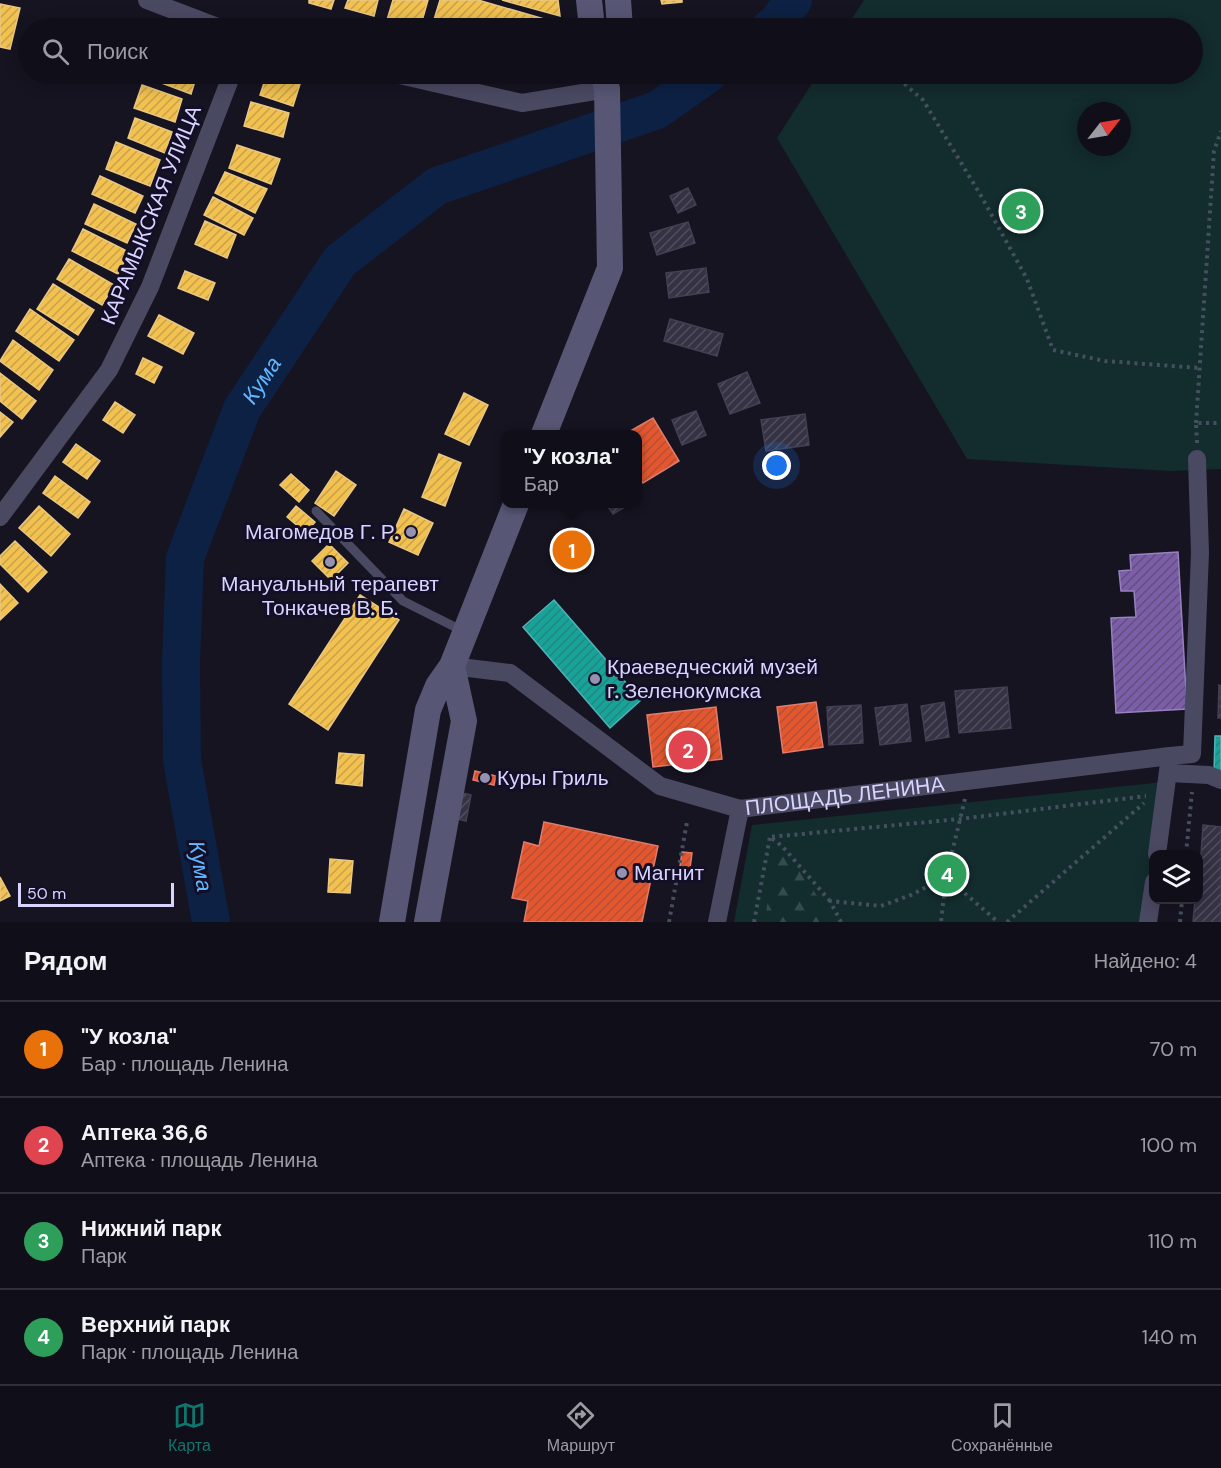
<!DOCTYPE html>
<html lang="ru">
<meta charset="utf-8">
<style>
:root{--surface:#100f19;--page:#1e1d26;--text:#f1f3f6;--muted:#9c9ca2;--line:#302f38;--accent:#0f766e}
body{margin:0;font-family:"DM Sans",sans-serif;background:var(--page);color:var(--text)}
.controls{position:absolute;right:18px;bottom:18px;display:grid;overflow:hidden;border-radius:12px;box-shadow:0 3px 15px #0003}
.controls button{width:54px;height:54px;display:grid;place-items:center;padding:0;border:0;border-bottom:2px solid var(--line);background:var(--surface);color:var(--text);font:30px sans-serif}
.compass{position:absolute;left:1077px;top:102px;width:54px;height:54px;border-radius:50%;background:var(--surface);box-shadow:0 3px 15px #0003;rotate:59deg}
.scale{position:absolute;left:18px;bottom:15px;width:156px;box-sizing:border-box;padding-left:6px;border:3px solid #d9d4ff;border-top:0;font-size:16px;line-height:21px;white-space:nowrap;color:#d9d4ff;-webkit-text-stroke:4px #130f26;paint-order:stroke}
.you{position:absolute;left:777px;top:466px;width:21px;height:21px;margin:-15px;border:4px solid #fff;border-radius:50%;background:#1a73e8;box-shadow:0 0 0 9px #1a73e833}
.badge{display:grid;place-items:center;width:39px;height:39px;border-radius:50%;background:var(--accent);color:#fff;font-size:20px;font-weight:700}
.pin{position:absolute;translate:-50% -50%;border:3px solid #fff;box-shadow:0 2px 6px #0006}
.popup{position:absolute;left:501px;top:430px;width:141px;height:78px;box-sizing:border-box;display:grid;place-content:center;border-radius:12px;background:var(--surface);filter:drop-shadow(0 2px 4px #0005);font-size:20px;white-space:nowrap;color:var(--muted)}
.popup b{font-size:22px;color:var(--text)}
.popup::after{content:'';position:absolute;left:50%;top:100%;margin-left:-12px;border:12px solid transparent;border-top-color:var(--surface)}
.list{margin:0;padding:0;list-style:none}
h2{display:flex;justify-content:space-between;align-items:center;height:78px;margin:0;padding:0 24px;font-size:26px}
h2 small{font-size:20px;font-weight:400;color:var(--muted)}
.list li{display:grid;grid-template-columns:39px 1fr auto;gap:18px;align-items:center;box-sizing:border-box;height:96px;padding:0 24px;border-top:2px solid var(--line)}
.list b{display:block;font-size:22px;white-space:nowrap}
.list p{margin:0;font-size:20px;white-space:nowrap;color:var(--muted)}
.list em{font-size:20px;font-style:normal;color:var(--muted)}
.icon{flex:none;width:33px;height:33px;fill:none;stroke:currentColor;stroke-width:2;stroke-linecap:round;stroke-linejoin:round}
.map{position:relative;flex:none;width:1221px;height:922px;overflow:hidden}
.search{position:absolute;background:var(--surface);box-shadow:0 3px 15px #0003;left:18px;right:18px;top:18px;height:66px;display:flex;align-items:center;gap:15px;box-sizing:border-box;padding:0 21px;border-radius:33px;color:var(--muted);font-size:22px}
.sheet{height:462px;background:var(--surface)}
nav{display:flex;justify-content:space-around;align-items:center;box-sizing:border-box;height:84px;border-top:2px solid var(--line);background:var(--surface);font-size:16px;color:var(--muted)}
nav a{display:grid;justify-items:center;gap:3px}
nav .on{color:var(--accent)}
.map>svg:first-child{display:block}
.green{fill:#132c2d;fill-rule:evenodd}
.forest{fill:url(#forest-firs)}
.homes{fill:url(#homes-hatch);stroke:#eac783;stroke-width:1.5}
.shops{fill:url(#shops-hatch);stroke:#e17c6d;stroke-width:1.5}
.offices{fill:url(#offices-hatch);stroke:#9781c1;stroke-width:1.5}
.public{fill:url(#public-hatch);stroke:#51b2b7;stroke-width:1.5}
.lines{fill:none;stroke-linecap:round;stroke-linejoin:round}
.river{stroke:#0d2144;stroke-width:38}
.building{fill:url(#building-hatch);stroke:#433f54;stroke-width:1.5}
.path{stroke:#44505f;stroke-width:4;stroke-dasharray:3 4.5;stroke-linecap:butt}
.lane{stroke:#4a4962;stroke-width:9}
.street{stroke:#4a4962;stroke-width:18}
.secondary{stroke:#575674;stroke-width:26}
.poi-dot{fill:#9591b1;stroke:#130f26;stroke-width:2}
.labels{text-anchor:middle;stroke-width:6;stroke-linejoin:round;paint-order:stroke}
.street-label{font-size:21px;fill:#d9d4ff;stroke:#130f26}
.poi-label{font-size:21px;fill:#d9d4ff;stroke:#130f26;text-anchor:start}
.water-label{font-size:22px;font-style:italic;fill:#62b6ff;stroke:#130f26}
</style>
<div class="map">
<svg width="1221" height="922" viewBox="0 0 1221 922">
<defs>
<pattern id="forest-firs" width="22" height="20" patternUnits="userSpaceOnUse" patternTransform="scale(1.5)"><rect width="22" height="20" fill="#132c2d"/><path d="M5 1l3.5 6h-7zM16 11l3.5 6h-7z" fill="#354a4c"/></pattern>
<pattern id="homes-hatch" width="6" height="6" patternUnits="userSpaceOnUse" patternTransform="scale(1.5)"><rect width="6" height="6" fill="#f2c14e"/><path d="M-1 1l2-2M0 6l6-6M5 7l2-2" fill="none" stroke="#c6a14e"/></pattern>
<pattern id="shops-hatch" width="6" height="6" patternUnits="userSpaceOnUse" patternTransform="scale(1.5)"><rect width="6" height="6" fill="#e4572e"/><path d="M-1 1l2-2M0 6l6-6M5 7l2-2" fill="none" stroke="#b35037"/></pattern>
<pattern id="offices-hatch" width="6" height="6" patternUnits="userSpaceOnUse" patternTransform="scale(1.5)"><rect width="6" height="6" fill="#7b5ea7"/><path d="M-1 1l2-2M0 6l6-6M5 7l2-2" fill="none" stroke="#61507e"/></pattern>
<pattern id="public-hatch" width="6" height="6" patternUnits="userSpaceOnUse" patternTransform="scale(1.5)"><rect width="6" height="6" fill="#17a398"/><path d="M-1 1l2-2M0 6l6-6M5 7l2-2" fill="none" stroke="#248581"/></pattern>
<pattern id="building-hatch" width="6" height="6" patternUnits="userSpaceOnUse" patternTransform="scale(1.5)"><rect width="6" height="6" fill="#343243"/><path d="M-1 1l2-2M0 6l6-6M5 7l2-2" fill="none" stroke="#514f5f"/></pattern>
</defs>
<rect width="100%" height="100%" fill="#161421"/>
<path class="green" d="M 864,0 L 1221,0 L 1221,469 L 1171,471 L 967,459 L 777,138 L 818,74 L 1192,74 L 1192,28 L 846,28 ZM 1086,111 L 1122,111 L 1122,147 L 1086,147 Z
M 1163,782 L 1144,922 L 734,922 L 752,825 Z"/>
<path class="forest" d="M 778,848 L 787,852 L 835,922 L 764,922 Z"/>
<path class="homes" d="M 309,0 L 334,0 L 331,9 L 309,3 Z
M 348,0 L 378,0 L 374,16 L 345,8 Z
M 393,0 L 428,0 L 420,28 L 387,20 Z
M 440,0 L 478,0 L 565,25 L 564,28 L 452,28 L 433,23 Z
M 502,0 L 558,0 L 560,16 Z
M 661,0 L 682,0 L 682,2 L 662,4 Z
M 0,4 L 20,8 L 10,49 L 0,47 Z
M 153,74 L 194,74 L 197,75 L 191,94 L 151,79 Z
M 267,74 L 300,84 L 293,106 L 260,95 Z
M 142,85 L 182,99 L 175,122 L 134,108 Z
M 251,102 L 289,113 L 283,137 L 244,126 Z
M 135,118 L 172,132 L 165,153 L 128,138 Z
M 116,142 L 160,160 L 150,186 L 106,169 Z
M 237,145 L 280,159 L 271,184 L 229,168 Z
M 225,172 L 267,189 L 255,213 L 215,193 Z
M 100,176 L 143,196 L 135,213 L 92,194 Z
M 213,197 L 253,218 L 244,235 L 204,215 Z
M 94,204 L 136,224 L 127,243 L 85,224 Z
M 205,221 L 236,235 L 227,258 L 195,244 Z
M 83,229 L 129,252 L 118,274 L 72,251 Z
M 69,259 L 114,285 L 102,305 L 57,279 Z
M 185,271 L 215,283 L 208,300 L 178,288 Z
M 53,284 L 94,310 L 78,335 L 37,309 Z
M 30,309 L 74,340 L 59,361 L 16,331 Z
M 159,315 L 194,333 L 183,354 L 148,336 Z
M 13,340 L 53,370 L 39,390 L 0,361 Z
M 143,358 L 162,367 L 154,383 L 136,374 Z
M 0,373 L 36,401 L 22,419 L 0,401 Z
M 464,393 L 488,405 L 469,445 L 445,434 Z
M 115,402 L 135,415 L 123,433 L 103,420 Z
M 0,412 L 13,422 L 0,437 Z
M 76,444 L 100,461 L 87,479 L 63,462 Z
M 439,454 L 461,463 L 445,506 L 422,497 Z
M 336,471 L 356,485 L 334,516 L 315,503 Z
M 291,474 L 309,490 L 299,502 L 280,485 Z
M 55,476 L 90,502 L 78,518 L 43,493 Z
M 39,506 L 70,534 L 51,556 L 19,528 Z
M 296,506 L 315,522 L 306,533 L 287,517 Z
M 404,509 L 433,523 L 418,555 L 389,542 Z
M 15,541 L 47,572 L 28,592 L 0,564 L 0,556 Z
M 329,544 L 348,563 L 331,580 L 312,561 Z
M 0,584 L 18,603 L 0,620 Z
M 360,595 L 399,620 L 328,730 L 289,704 Z
M 339,753 L 364,755 L 362,786 L 336,783 Z
M 330,859 L 353,861 L 350,893 L 328,892 Z
M 0,877 L 10,896 L 0,901 Z"/>
<path class="shops" d="M 653,418 L 679,461 L 643,483 L 638,475 L 638,434 L 625,434 Z
M 816,702 L 823,747 L 783,753 L 777,707 Z
M 716,707 L 722,759 L 653,767 L 647,715 Z
M 475,771 L 496,776 L 494,785 L 473,780 Z
M 544,822 L 658,846 L 642,922 L 524,922 L 528,901 L 512,898 L 524,842 L 539,846 Z
M 682,852 L 692,853 L 689,876 L 679,874 Z"/>
<path class="offices" d="M 1178,552 L 1187,709 L 1116,713 L 1111,618 L 1136,617 L 1134,591 L 1121,591 L 1119,571 L 1131,570 L 1130,555 Z"/>
<path class="public" d="M 554,600 L 641,700 L 610,728 L 523,627 Z
M 1215,736 L 1221,736 L 1221,773 L 1214,773 Z"/>
<g class="lines">
<g class="river">
<path d="M 770,28 L 778,22 L 793,0"/>
<path id="s1" d="M 211,922 L 182,760 L 181,662 L 185,558 L 242,409 L 340,261 L 437,186 L 657,110 L 708,74"/>
</g>
</g>
<path class="building" d="M 688,188 L 696,205 L 678,213 L 670,196 Z
M 688,222 L 695,243 L 657,255 L 650,233 Z
M 706,268 L 709,292 L 669,298 L 666,273 Z
M 670,319 L 723,334 L 717,356 L 664,341 Z
M 747,372 L 760,403 L 730,414 L 718,384 Z
M 696,411 L 706,435 L 682,445 L 672,420 Z
M 805,414 L 809,445 L 766,451 L 761,420 Z
M 606,504 L 630,504 L 613,514 Z
M 1219,685 L 1221,686 L 1221,718 L 1218,718 Z
M 1007,687 L 1011,728 L 959,733 L 955,691 Z
M 944,702 L 949,737 L 926,741 L 921,706 Z
M 907,704 L 911,741 L 880,745 L 875,708 Z
M 861,705 L 863,743 L 829,745 L 827,707 Z
M 458,792 L 471,795 L 466,821 L 453,818 Z
M 1203,825 L 1221,827 L 1221,922 L 1193,922 L 1195,900 L 1198,900 Z"/>
<g class="lines">
<path class="path" d="M 893,74 L 923,100 L 980,194 L 1027,279 L 1053,350 L 1105,361 L 1200,368
M 1196,423 L 1214,151 L 1221,131
M 1197,443 L 1196,423 L 1221,423
M 965,799 L 946,877 L 998,922
M 1186,854 L 1192,792
M 830,901 L 782,846 L 770,837 L 960,819 L 1146,796
M 669,922 L 687,822
M 754,922 L 770,837
M 841,922 L 830,901 L 881,906 L 911,895 L 946,877 L 941,922
M 1007,922 L 1144,803
M 1180,922 L 1182,900"/>
<path class="lane" d="M 316,511 L 403,601 L 463,631"/>
<g class="street">
<path d="M 147,0 L 220,28"/>
<path d="M 395,74 L 522,103 L 607,89"/>
<path d="M 0,517 L 109,370 L 150,287 L 232,74"/>
<path id="s2" d="M 452,666 L 510,673 L 660,786 L 740,809 L 1170,756"/>
<path d="M 1168,773 L 1209,775 L 1221,780"/>
<path d="M 1157,854 L 1170,756 L 1192,754 L 1200,553 L 1197,459"/>
<path d="M 717,922 L 740,809"/>
<path d="M 1148,922 L 1154,882"/>
</g>
<path class="secondary" d="M 589,0 L 592,28
M 618,0 L 620,28
M 544,434 L 610,268 L 607,89 L 603,74
M 392,922 L 428,710 L 438,686 L 452,666 L 516,504
M 427,922 L 464,721 L 452,666"/>
</g>
<g class="poi-dot">
<circle cx="411" cy="532" r="6"/>
<circle cx="330" cy="562" r="6"/>
<circle cx="595" cy="679" r="6"/>
<circle cx="485" cy="778" r="6"/>
<circle cx="622" cy="873" r="6"/>
</g>
<g class="labels">
<g class="street-label">
<text transform="translate(151 215) rotate(-68)" y="7">КАРАМЫКСКАЯ УЛИЦА</text>
<text dy="7" stroke="none"><textPath href="#s2" startOffset="435">ПЛОЩАДЬ ЛЕНИНА</textPath></text>
</g>
<g class="poi-label">
<text x="399" y="539" text-anchor="end">Магомедов Г. Р.</text>
<text x="330" y="591" text-anchor="middle">Мануальный терапевт<tspan x="330" dy="24">Тонкачев В. Б.</tspan></text>
<text x="607" y="674">Краеведческий музей<tspan x="607" dy="24">г. Зеленокумска</tspan></text>
<text x="497" y="785">Куры Гриль</text>
<text x="634" y="880">Магнит</text>
</g>
<g class="water-label">
<text dy="8" stroke="none"><textPath href="#s1" startOffset="561">Кума</textPath></text>
<text transform="translate(201 866) rotate(80)" y="8">Кума</text>
</g>
</g>
</svg>
<div class="controls">
<button><svg class="icon" aria-label="layers" viewBox="0 0 24 24"><path d="M12 4l9 5-9 5-9-5zM3 14l9 5 9-5"/></svg></button>
</div>
<svg class="compass" viewBox="-18 -18 36 36"><path d="M0-13l5 13h-10z" fill="#e53935"/><path d="M0 13l5-13h-10z" fill="#9c9ca2"/></svg>
<div class="scale">50 m</div>
<div class="you"></div>
<div class="pin badge" style="left:572px;top:550px;background:#e8710a">1</div>
<div class="popup"><b>&quot;У козла&quot;</b>Бар</div>
<div class="pin badge" style="left:688px;top:750px;background:#e0444e">2</div>
<div class="pin badge" style="left:1021px;top:211px;background:#2e9e5b">3</div>
<div class="pin badge" style="left:947px;top:874px;background:#2e9e5b">4</div>
<div class="search"><svg class="icon" aria-label="search" viewBox="0 0 24 24"><circle cx="10" cy="10" r="6"/><path d="M15 15l6 6"/></svg>Поиск</div>
</div>
<section class="sheet">
<h2>Рядом<small>Найдено: 4</small></h2>
<ul class="list">
<li><span class="badge" style="background:#e8710a">1</span><div><b>&quot;У козла&quot;</b><p>Бар · площадь Ленина</p></div><em>70 m</em></li>
<li><span class="badge" style="background:#e0444e">2</span><div><b>Аптека 36,6</b><p>Аптека · площадь Ленина</p></div><em>100 m</em></li>
<li><span class="badge" style="background:#2e9e5b">3</span><div><b>Нижний парк</b><p>Парк</p></div><em>110 m</em></li>
<li><span class="badge" style="background:#2e9e5b">4</span><div><b>Верхний парк</b><p>Парк · площадь Ленина</p></div><em>140 m</em></li>
</ul>
</section>
<nav>
<a class="on"><svg class="icon" aria-label="map" viewBox="0 0 24 24"><path d="M3 6l6-2 6 2 6-2v14l-6 2-6-2-6 2zM9 4v14M15 6v14"/></svg>Карта</a>
<a><svg class="icon" aria-label="directions" viewBox="0 0 24 24"><path d="M12 3l9 9-9 9-9-9zM9 14v-3h6M13 9l2 2-2 2"/></svg>Маршрут</a>
<a><svg class="icon" aria-label="saved" viewBox="0 0 24 24"><path d="M7 4h10v16l-5-4-5 4z"/></svg>Сохранённые</a>
</nav>
